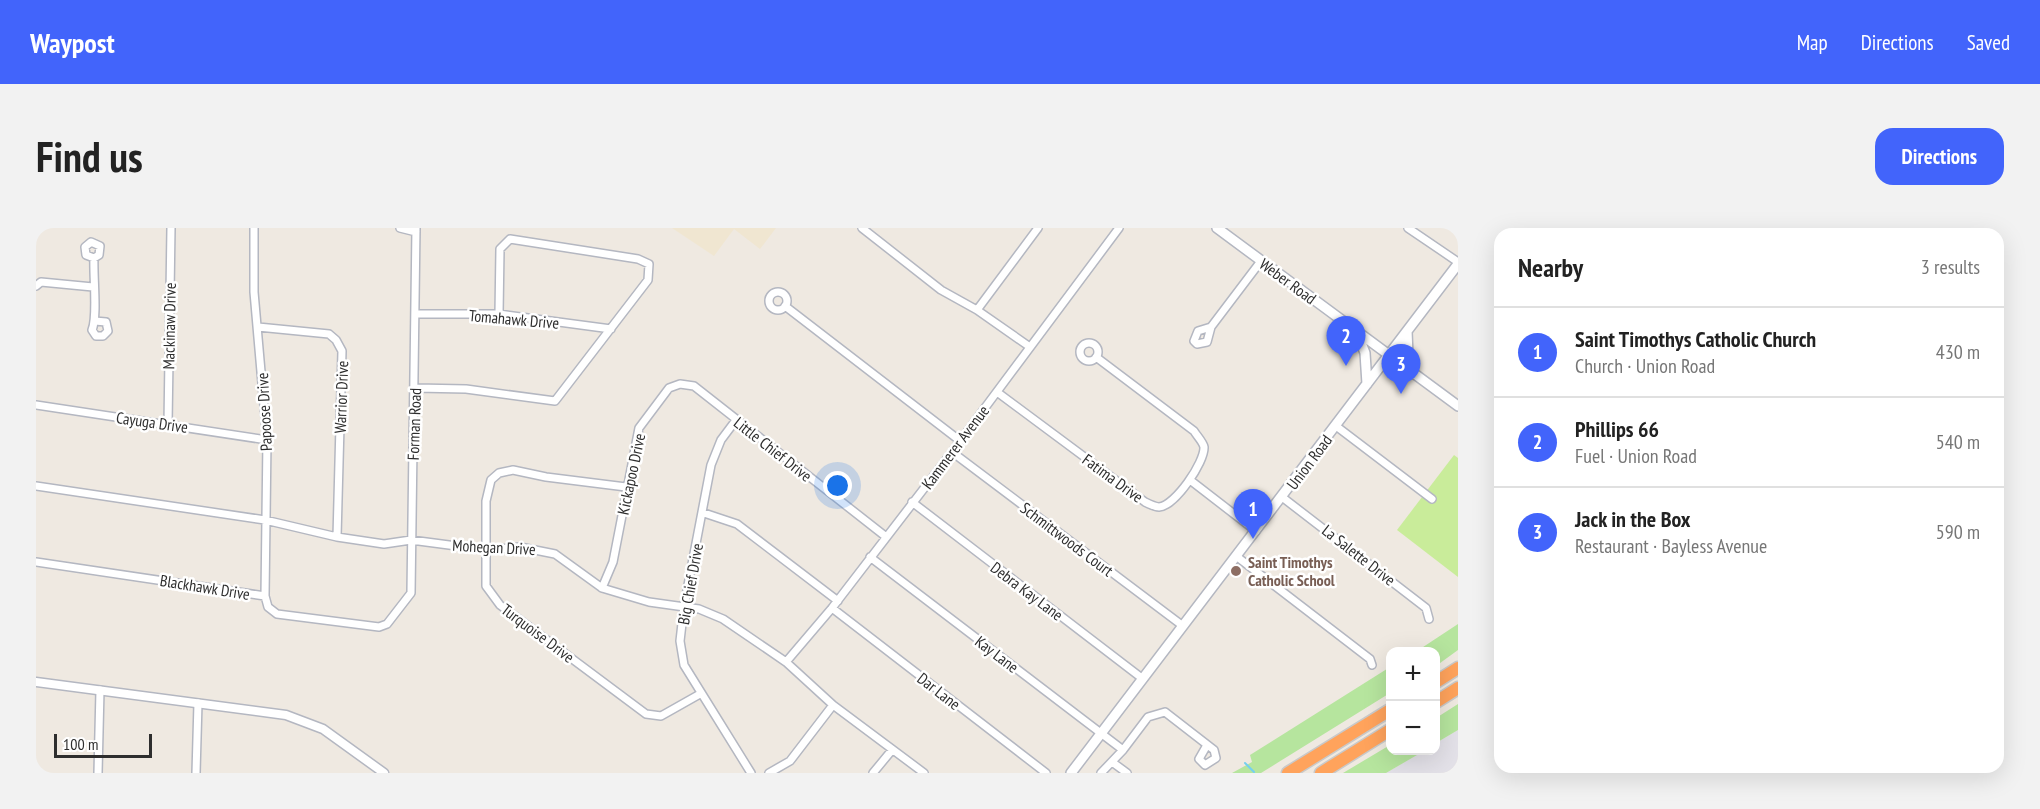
<!DOCTYPE html>
<meta charset="utf-8">
<style>
:root{--surface:#fff;--page:#f2f2f2;--text:#222;--muted:#767676;--line:#e0e0e0;--accent:#4264fb}
body{margin:0;font-family:"PT Sans Narrow",sans-serif;background:var(--page);color:var(--text)}
.controls{position:absolute;right:18px;bottom:18px;display:grid;overflow:hidden;border-radius:12px;box-shadow:0 6px 24px #0002}
.controls button{width:54px;height:54px;display:grid;place-items:center;padding:0;border:0;border-bottom:2px solid var(--line);background:var(--surface);color:var(--text);font:30px sans-serif}
.scale{position:absolute;left:18px;bottom:15px;width:98px;box-sizing:border-box;padding-left:6px;border:3px solid #2e2e2e;border-top:0;font-size:16px;line-height:21px;white-space:nowrap;color:#2e2e2e;-webkit-text-stroke:4px #fff;paint-order:stroke}
.you{position:absolute;left:802px;top:258px;width:21px;height:21px;margin:-15px;border:4px solid #fff;border-radius:50%;background:#1a73e8;box-shadow:0 0 0 9px #1a73e833}
.badge{display:grid;place-items:center;width:39px;height:39px;border-radius:50%;background:var(--accent);color:#fff;font-size:20px;font-weight:700}
.pin{position:absolute;translate:-50% -50px;filter:drop-shadow(0 2px 3px #0008)}
.pin::after{content:'';position:absolute;top:32px;width:21px;height:18px;background:inherit;clip-path:polygon(0 0,100% 0,50% 100%)}
.list{margin:0;padding:0;list-style:none}
h2{display:flex;justify-content:space-between;align-items:center;height:78px;margin:0;padding:0 24px;font-size:26px}
h2 small{font-size:20px;font-weight:400;color:var(--muted)}
.list li{display:grid;grid-template-columns:39px 1fr auto;gap:18px;align-items:center;box-sizing:border-box;height:90px;padding:0 24px;border-top:2px solid var(--line)}
.list b{display:block;font-size:22px;white-space:nowrap}
.list p{margin:0;font-size:20px;white-space:nowrap;color:var(--muted)}
.list em{font-size:20px;font-style:normal;color:var(--muted)}
.map{position:relative;flex:none;width:1422px;height:545px;overflow:hidden;border-radius:18px}
header{display:flex;align-items:center;gap:36px;box-sizing:border-box;height:84px;padding:0 30px;background:var(--accent);color:#fff}
header strong{font-size:28px}
nav{display:flex;gap:33px;margin-inline-start:auto;font-size:21px}
.intro{display:flex;align-items:center;justify-content:space-between;box-sizing:border-box;height:144px;padding:0 36px}
h1{margin:0;font-size:42px}
.button{padding:15px 27px;border-radius:18px;background:var(--accent);color:#fff;font-size:21px;font-weight:700}
main{display:flex;gap:36px;padding:0 36px}
aside{flex:1;background:var(--surface);border-radius:18px;box-shadow:0 6px 24px #0002}
.map>svg:first-child{display:block}
.industrial{fill:#e3e1e8}
.education{fill:#f0e6d1}
.green{fill:#b6e59e}
.pitch{fill:#c9ec9a}
.lines{fill:none;stroke-linecap:round;stroke-linejoin:round}
.stream{stroke:#75cff0;stroke-width:2}
.minor-casing{stroke:#b4b7c1;stroke-width:10}
.tertiary-casing{stroke:#b4b7c1;stroke-width:11}
.secondary-casing{stroke:#b4b7c1;stroke-width:12}
.motorway-casing{stroke:#c9c9c9;stroke-width:15}
.minor{stroke:#fff;stroke-width:7}
.tertiary{stroke:#fff;stroke-width:8}
.secondary{stroke:#fff;stroke-width:9}
.motorway{stroke:#ffa35c;stroke-width:12}
.education-dot{fill:#8d6e63;stroke:#fff;stroke-width:2}
.labels{text-anchor:middle;stroke-width:5;stroke-linejoin:round;paint-order:stroke}
.street-label{font-size:16px;fill:#2e2e2e;stroke:#fff}
.education-label{font-size:16px;font-weight:bold;fill:#785e54;stroke:#fff;text-anchor:start}
</style>
<header>
<strong>Waypost</strong>
<nav><a>Map</a><a>Directions</a><a>Saved</a></nav>
</header>
<div class="intro"><h1>Find us</h1><a class="button">Directions</a></div>
<main>
<div class="map">
<svg width="1422" height="545" viewBox="0 0 1422 545">
<rect width="100%" height="100%" fill="#efe9e1"/>
<path class="industrial" d="M 1422,502 L 1422,545 L 1350,545 L 1388,523 L 1400,522 L 1400,515 Z"/>
<path class="education" d="M 636,0 L 740,0 L 724,21 L 698,1 L 678,28 Z"/>
<path class="green" d="M 1422,396 L 1422,422 L 1400,438 L 1400,424 L 1381,423 Z
M 1354,439 L 1354,465 L 1225,545 L 1196,545 L 1216,534 L 1214,527 Z
M 1422,476 L 1422,502 L 1400,515 L 1400,490 Z
M 1354,517 L 1354,522 L 1388,523 L 1350,545 L 1307,545 Z"/>
<path class="pitch" d="M 1418,227 L 1422,230 L 1422,349 L 1361,302 Z"/>
<g class="lines">
<path class="stream" d="M 1209,535 L 1218,544"/>
<g class="minor-casing">
<path id="minor" d="M 218,0 L 218,64 L 231,212 L 229,368
M 364,0 L 380,4
M 826,0 L 905,62 L 941,82 L 994,119
M 1372,0 L 1422,34
M 58,30 L 50,27 L 49,19 L 55,14 L 64,18 L 63,27 L 58,30 C 57,49 62,88 56,102 L 60,108 L 67,108 L 72,103 L 70,94 L 59,93
M 0,58 L 5,54 L 57,59
M733 73a9 9 0 1 1 18 0a9 9 0 1 1-18 0Z
M 749,78 L 923,212
M 941,82 L 1002,0
M 381,86 L 463,86 L 575,101
M 222,99 L 293,106 L 300,112 L 306,123 L 301,309
M 1175,99 L 1171,114 L 1161,116 L 1158,113 L 1162,103 L 1175,99 L 1225,33
M1044 124a9 9 0 1 1 18 0a9 9 0 1 1-18 0Z
M 380,160 L 430,161 L 519,173 L 612,52 L 613,36 L 602,31 L 474,11 L 464,21 L 463,86
M 961,164 L 1109,274 C 1113,276 1119,279 1123,279 C 1139,278 1169,234 1168,219 C 1167,214 1161,208 1158,203 L 1060,129
M 0,177 L 231,212
M 700,192 L 685,212 L 675,237 L 648,378 L 644,413 L 648,437 L 715,545
M 132,196 L 135,0
M 1300,198 L 1396,271
M 916,224 L 1147,398
M 1154,252 L 1220,303
M 0,258 L 229,292 L 301,309 L 348,316 L 375,312 L 451,322 L 484,319 L 519,326 L 566,360 L 613,374 L 663,381 L 687,391 L 750,434 L 797,477 L 888,545
M 590,259 L 510,249 L 477,242 L 463,245 L 455,252 L 450,273 L 450,358 L 464,377 L 610,486 L 625,488 L 664,466
M 1246,269 L 1390,380 L 1393,391
M 876,274 L 1107,451
M 668,285 L 701,296 L 802,373
M 1200,328 L 1334,431 L 1336,437
M 834,329 L 1087,522
M 0,334 L 229,368 L 232,379 L 241,386 L 343,399 L 351,396 L 375,365 L 380,0
M 566,360 L 577,334 L 603,200 L 633,160 L 644,156 L 658,158 L 849,308
M 796,380 L 1010,545
M 750,434 L 796,380 L 916,224 L 1083,0
M 1076,534 L 1091,545
M 62,545 L 64,462
M 160,545 L 162,475
M 733,545 L 754,533 L 797,477
M 837,545 L 856,522
M 1065,545 L 1087,522 L 1112,489 L 1129,484 L 1178,522 L 1180,530 L 1169,537 L 1163,531 L 1171,517"/>
</g>
<g class="tertiary-casing">
<path id="tertiary" d="M 0,454 L 250,487 L 287,501 L 348,545"/>
</g>
<g class="secondary-casing">
<path id="secondary" d="M 1181,0 L 1422,178
M 1371,103 L 1372,127 L 1377,145
M 1321,104 L 1329,125 L 1331,156
M 1035,545 L 1422,36"/>
</g>
<g class="motorway-casing">
<path id="motorway" d="M 1400,454 L 1422,440
M 1400,474 L 1422,460
M 1252,545 L 1354,482
M 1285,545 L 1354,502"/>
</g>
<use href="#minor" class="minor"/>
<use href="#tertiary" class="tertiary"/>
<use href="#secondary" class="secondary"/>
<use href="#motorway" class="motorway"/>
</g>
<circle class="education-dot" cx="1200" cy="343" r="6"/>
<g class="labels">
<g class="street-label">
<text transform="translate(1252 53) rotate(36)" y="6">Weber Road</text>
<text transform="translate(478 91) rotate(5)" y="6">Tomahawk Drive</text>
<text transform="translate(133 98) rotate(-89)" y="6">Mackinaw Drive</text>
<text transform="translate(305 169) rotate(-88)" y="6">Warrior Drive</text>
<text transform="translate(228 184) rotate(-93)" y="6">Papoose Drive</text>
<text transform="translate(116 194) rotate(8)" y="6">Cayuga Drive</text>
<text transform="translate(378 196) rotate(-88)" y="6">Forman Road</text>
<text transform="translate(919 219) rotate(-53)" y="6">Kammerer Avenue</text>
<text transform="translate(737 221) rotate(38)" y="6">Little Chief Drive</text>
<text transform="translate(1273 234) rotate(-53)" y="6">Union Road</text>
<text transform="translate(595 246) rotate(-78)" y="6">Kickapoo Drive</text>
<text transform="translate(1077 250) rotate(36)" y="6">Fatima Drive</text>
<text transform="translate(1031 311) rotate(37)" y="6">Schmittwoods Court</text>
<text transform="translate(458 319) rotate(3)" y="6">Mohegan Drive</text>
<text transform="translate(1323 327) rotate(38)" y="6">La Salette Drive</text>
<text transform="translate(654 356) rotate(-80)" y="6">Big Chief Drive</text>
<text transform="translate(169 359) rotate(9)" y="6">Blackhawk Drive</text>
<text transform="translate(991 363) rotate(37)" y="6">Debra Kay Lane</text>
<text transform="translate(502 405) rotate(37)" y="6">Turquoise Drive</text>
<text transform="translate(961 426) rotate(37)" y="6">Kay Lane</text>
<text transform="translate(903 463) rotate(38)" y="6">Dar Lane</text>
</g>
<g class="education-label">
<text x="1212" y="340">Saint Timothys<tspan x="1212" dy="18">Catholic School</tspan></text>
</g>
</g>
</svg>
<div class="controls">
<button>+</button>
<button>−</button>
</div>
<div class="scale">100 m</div>
<div class="you"></div>
<div class="pin badge" style="left:1217px;top:311px">1</div>
<div class="pin badge" style="left:1310px;top:138px">2</div>
<div class="pin badge" style="left:1365px;top:166px">3</div>
</div>
<aside>
<h2>Nearby<small>3 results</small></h2>
<ul class="list">
<li><span class="badge">1</span><div><b>Saint Timothys Catholic Church</b><p>Church · Union Road</p></div><em>430 m</em></li>
<li><span class="badge">2</span><div><b>Phillips 66</b><p>Fuel · Union Road</p></div><em>540 m</em></li>
<li><span class="badge">3</span><div><b>Jack in the Box</b><p>Restaurant · Bayless Avenue</p></div><em>590 m</em></li>
</ul>
</aside>
</main>
